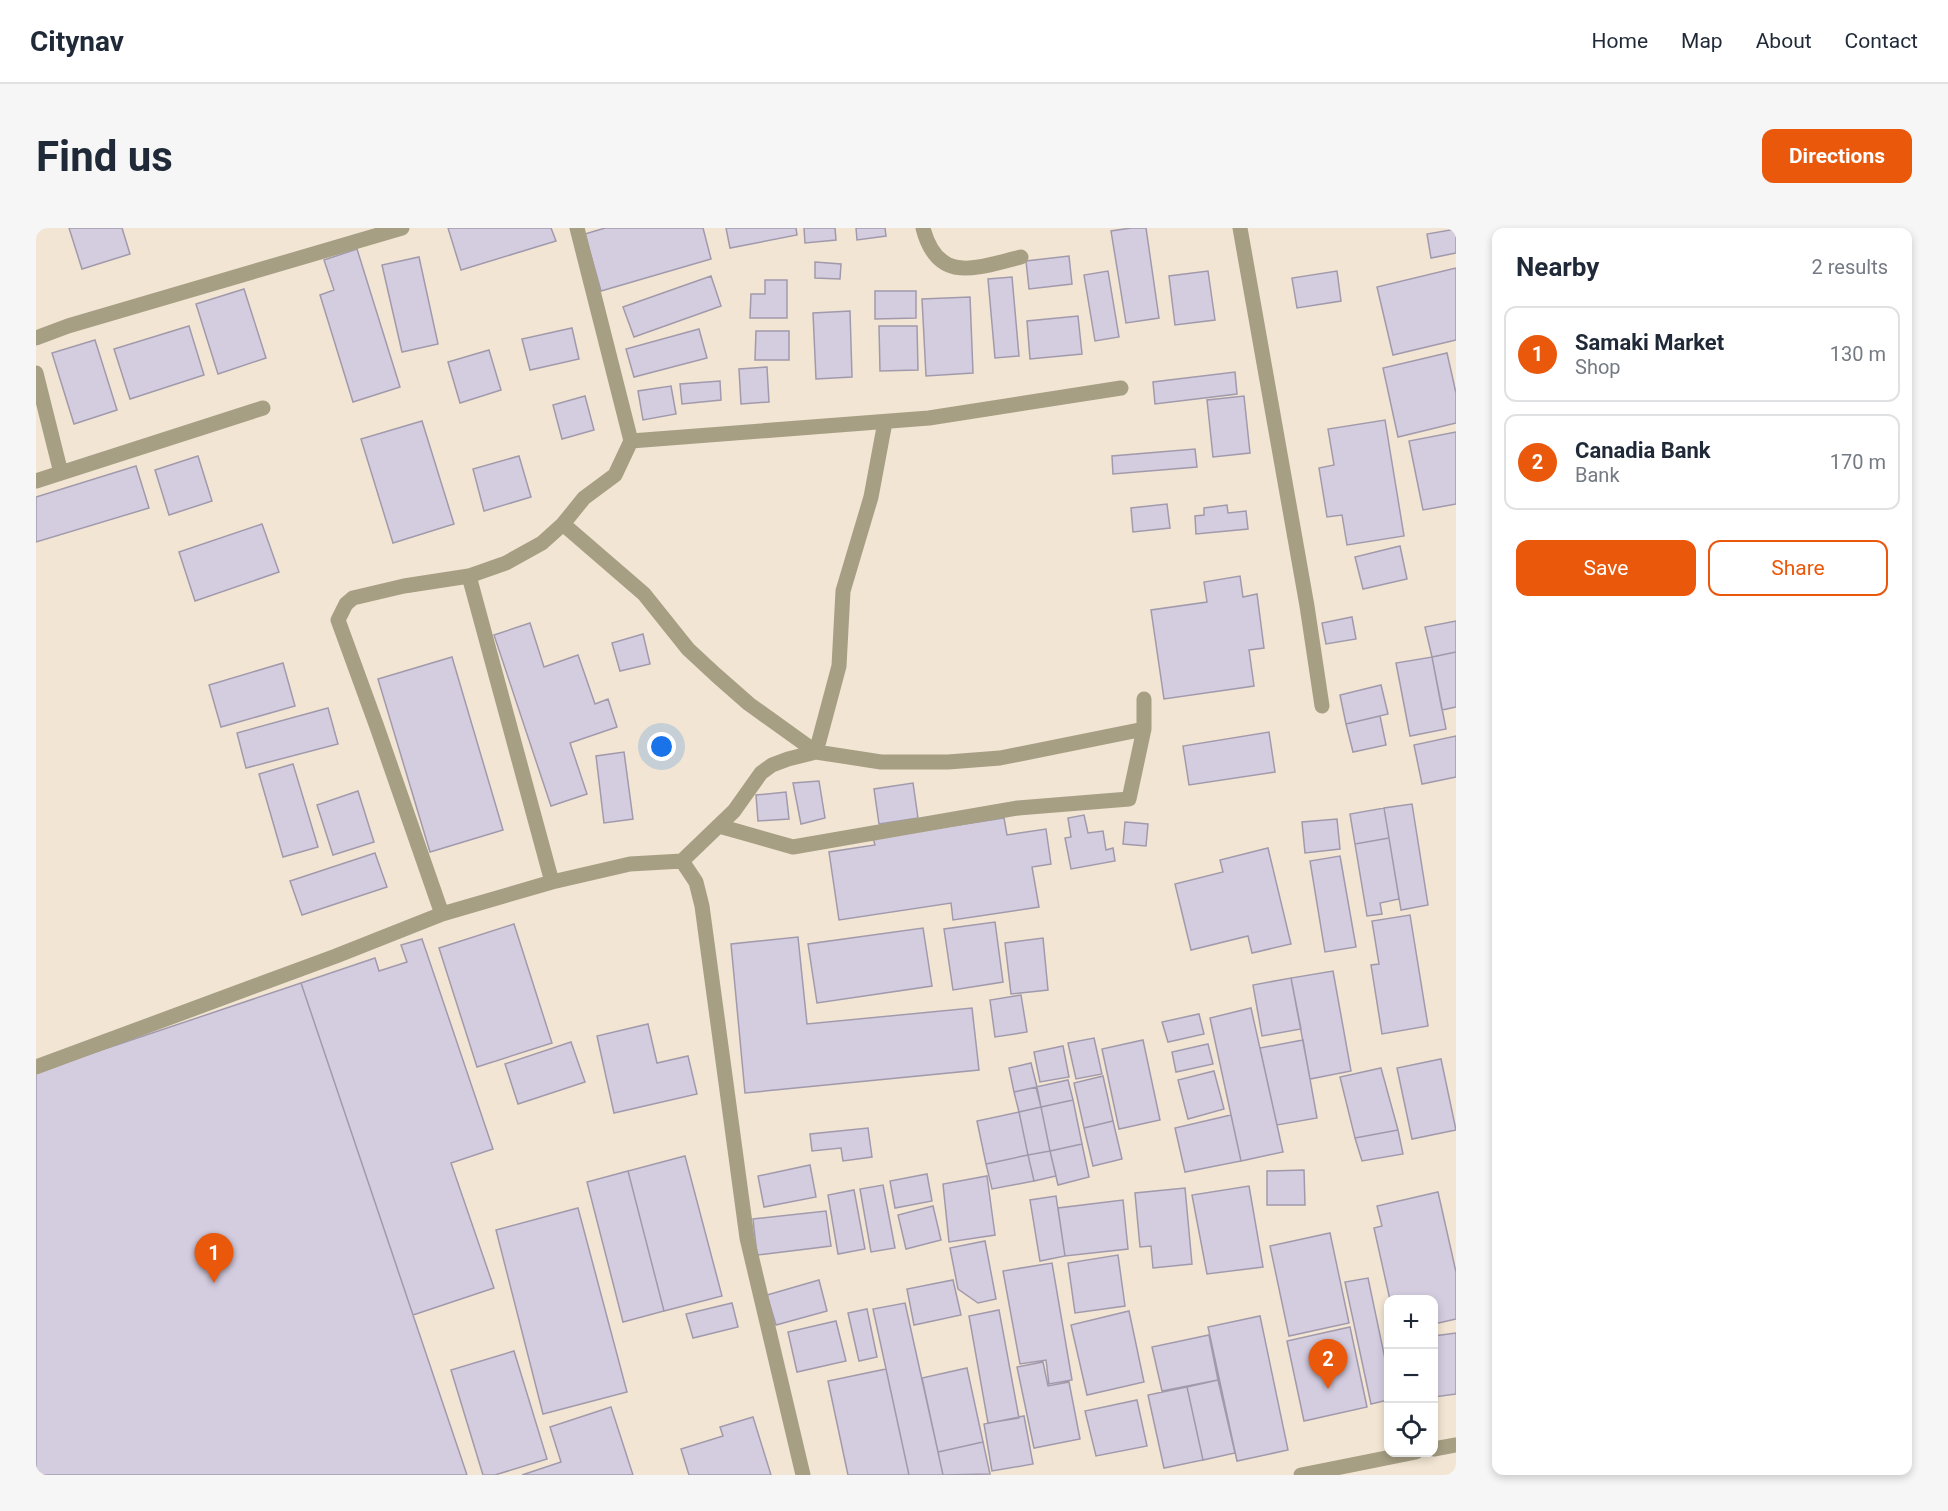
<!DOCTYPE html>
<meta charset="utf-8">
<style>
:root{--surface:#fff;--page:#f6f6f7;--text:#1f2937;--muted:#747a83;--line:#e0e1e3;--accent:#ea580c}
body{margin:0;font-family:Roboto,sans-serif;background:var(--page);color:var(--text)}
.controls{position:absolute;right:18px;bottom:18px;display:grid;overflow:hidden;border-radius:12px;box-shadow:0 3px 9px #0003}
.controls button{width:54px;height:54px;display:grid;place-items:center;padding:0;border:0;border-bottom:2px solid var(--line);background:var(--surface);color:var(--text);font:30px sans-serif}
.you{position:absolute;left:626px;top:519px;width:21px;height:21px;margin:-15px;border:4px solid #fff;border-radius:50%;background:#1a73e8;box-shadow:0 0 0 9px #1a73e833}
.badge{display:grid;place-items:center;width:39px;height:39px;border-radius:50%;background:var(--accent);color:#fff;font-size:20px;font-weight:700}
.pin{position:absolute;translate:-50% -50px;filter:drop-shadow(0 2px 3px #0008)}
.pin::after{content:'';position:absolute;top:32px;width:21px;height:18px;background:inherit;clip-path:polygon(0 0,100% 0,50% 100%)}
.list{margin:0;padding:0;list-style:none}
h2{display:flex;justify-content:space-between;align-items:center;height:78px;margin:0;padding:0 24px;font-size:26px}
h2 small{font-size:20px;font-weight:400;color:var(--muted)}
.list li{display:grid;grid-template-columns:39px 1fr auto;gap:18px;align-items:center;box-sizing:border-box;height:96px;margin:0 12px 12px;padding:0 12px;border:2px solid var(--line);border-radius:12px}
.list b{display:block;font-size:22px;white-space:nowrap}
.list p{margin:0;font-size:20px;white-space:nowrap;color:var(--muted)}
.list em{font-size:20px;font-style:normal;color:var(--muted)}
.actions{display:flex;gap:12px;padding:18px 24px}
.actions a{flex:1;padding:14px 0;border:2px solid var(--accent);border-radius:12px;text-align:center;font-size:21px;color:var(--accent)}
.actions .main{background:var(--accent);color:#fff}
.icon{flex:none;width:33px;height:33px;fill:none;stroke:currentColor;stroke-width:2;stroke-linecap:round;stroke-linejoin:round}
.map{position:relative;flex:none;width:1420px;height:1247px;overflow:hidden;border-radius:12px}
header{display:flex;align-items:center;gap:36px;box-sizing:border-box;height:84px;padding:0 30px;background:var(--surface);border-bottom:2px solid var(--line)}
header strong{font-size:28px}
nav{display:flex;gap:33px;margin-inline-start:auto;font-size:21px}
.intro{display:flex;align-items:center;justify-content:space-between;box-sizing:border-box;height:144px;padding:0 36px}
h1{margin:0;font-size:42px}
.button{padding:15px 27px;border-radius:12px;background:var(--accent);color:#fff;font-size:21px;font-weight:700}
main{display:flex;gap:36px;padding:0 36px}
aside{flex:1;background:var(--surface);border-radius:12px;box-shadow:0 3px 9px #0003}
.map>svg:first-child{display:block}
.building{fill:#d4cde0;stroke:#a19aac;stroke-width:1.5}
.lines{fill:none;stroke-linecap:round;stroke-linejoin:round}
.minor{stroke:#a69f84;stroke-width:15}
</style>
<header>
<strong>Citynav</strong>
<nav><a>Home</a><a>Map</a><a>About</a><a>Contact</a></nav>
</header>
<div class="intro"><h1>Find us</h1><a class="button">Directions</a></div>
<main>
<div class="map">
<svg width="1420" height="1247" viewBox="0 0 1420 1247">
<rect width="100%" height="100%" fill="#f2e5d3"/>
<path class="building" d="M 33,0 L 86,0 L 94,26 L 46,41 Z
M 412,0 L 515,0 L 520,13 L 425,42 Z
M 569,0 L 667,0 L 675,31 L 565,63 L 549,6 Z
M 690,0 L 760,0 L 761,7 L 694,20 Z
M 768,0 L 799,0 L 800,12 L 769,15 Z
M 820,0 L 849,0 L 850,8 L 821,12 Z
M 1095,0 L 1110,0 L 1123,90 L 1090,95 L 1075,3 Z
M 1420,1 L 1420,25 L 1395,30 L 1391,6 Z
M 321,21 L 364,159 L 317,174 L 284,67 L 298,62 L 288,32 Z
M 1033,28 L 1036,56 L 993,61 L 990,33 Z
M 383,29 L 402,116 L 366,124 L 346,37 Z
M 779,34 L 805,36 L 804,51 L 779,50 Z
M 1420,40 L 1420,112 L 1357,127 L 1341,59 Z
M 1072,43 L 1083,109 L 1059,113 L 1048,47 Z
M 1172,43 L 1179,92 L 1139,97 L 1133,48 Z
M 1301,43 L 1305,73 L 1261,80 L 1256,50 Z
M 675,48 L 685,78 L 598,109 L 587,79 Z
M 976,49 L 983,128 L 959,130 L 952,51 Z
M 729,52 L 751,52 L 751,90 L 714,90 L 715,66 L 729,66 Z
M 208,61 L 230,130 L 182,146 L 160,76 Z
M 839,63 L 880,63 L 880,90 L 839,91 Z
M 934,69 L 937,145 L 890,148 L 886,71 Z
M 814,83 L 816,149 L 780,151 L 777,85 Z
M 1042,88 L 1046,126 L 994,131 L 991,93 Z
M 153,98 L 168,147 L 94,171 L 78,121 Z
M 843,98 L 881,98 L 882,142 L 844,143 Z
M 536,100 L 543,131 L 494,142 L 486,111 Z
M 663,101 L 671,130 L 598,149 L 590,121 Z
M 720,103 L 753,103 L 753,132 L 719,132 Z
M 59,112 L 81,182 L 38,196 L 16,125 Z
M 453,122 L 465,162 L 424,175 L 412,134 Z
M 1411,125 L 1420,165 L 1420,195 L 1362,209 L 1347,140 Z
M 731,139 L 733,174 L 705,176 L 703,141 Z
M 1199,144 L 1201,166 L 1119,176 L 1117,154 Z
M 684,153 L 685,172 L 646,176 L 644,156 Z
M 635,158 L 640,186 L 607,192 L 602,163 Z
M 549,168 L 558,202 L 526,211 L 517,177 Z
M 1208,168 L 1214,225 L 1177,229 L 1171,172 Z
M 1349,192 L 1368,308 L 1311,317 L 1306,287 L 1291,289 L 1283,240 L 1298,237 L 1292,201 Z
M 386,193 L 418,296 L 357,315 L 325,211 Z
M 1420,204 L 1420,276 L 1387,282 L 1373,213 Z
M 1159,221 L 1161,239 L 1077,246 L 1076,228 Z
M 162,228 L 176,273 L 133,287 L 119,242 Z
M 483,228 L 495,269 L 448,283 L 437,241 Z
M 100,238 L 113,280 L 0,314 L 0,269 Z
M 1131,276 L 1134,300 L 1097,304 L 1095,280 Z
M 1191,277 L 1192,285 L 1210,283 L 1212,301 L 1160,306 L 1159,288 L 1168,287 L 1168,280 Z
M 226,296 L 243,344 L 159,373 L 143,324 Z
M 1364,318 L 1371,351 L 1327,361 L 1319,329 Z
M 1204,348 L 1207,369 L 1221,366 L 1228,420 L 1213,422 L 1218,458 L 1128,471 L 1115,382 L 1171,374 L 1168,354 Z
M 1316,389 L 1320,411 L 1290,416 L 1286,395 Z
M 1420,393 L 1420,424 L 1396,429 L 1389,399 Z
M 494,395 L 508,439 L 542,427 L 559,476 L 572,471 L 581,499 L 534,515 L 551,566 L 515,578 L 458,407 Z
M 607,406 L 614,436 L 584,443 L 576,415 Z
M 1420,424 L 1420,479 L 1406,482 L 1396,429 Z
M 416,429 L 467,602 L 394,624 L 342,451 Z
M 1396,429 L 1410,501 L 1374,508 L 1360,435 Z
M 247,435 L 259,478 L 185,499 L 173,457 Z
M 1345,457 L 1352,486 L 1310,496 L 1304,467 Z
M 292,480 L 302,516 L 210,540 L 201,505 Z
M 1344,488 L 1350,517 L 1317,524 L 1310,496 Z
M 1233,504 L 1239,544 L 1153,557 L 1147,518 Z
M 1420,508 L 1420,549 L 1386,556 L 1378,517 Z
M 588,524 L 597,591 L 568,595 L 560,528 Z
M 257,536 L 282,619 L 247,629 L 223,546 Z
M 783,553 L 789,590 L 765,596 L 757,555 Z
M 877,555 L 882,590 L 843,596 L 838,561 Z
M 322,563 L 338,614 L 297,627 L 281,577 Z
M 750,564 L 753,591 L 722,593 L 720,567 Z
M 1376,576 L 1392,677 L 1365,682 L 1348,580 Z
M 1348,580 L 1353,610 L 1319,616 L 1314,586 Z
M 1048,587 L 1052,605 L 1067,603 L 1070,622 L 1077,620 L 1079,633 L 1035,641 L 1029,610 L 1035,609 L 1032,590 Z
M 968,590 L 971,607 L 1010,601 L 1015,636 L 996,639 L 1003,679 L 917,692 L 915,675 L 803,692 L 793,624 L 839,617 L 837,610 Z
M 1301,591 L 1304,621 L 1269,625 L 1266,594 Z
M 1089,594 L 1112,596 L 1110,618 L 1087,616 Z
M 1353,610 L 1363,671 L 1344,675 L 1346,686 L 1331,688 L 1319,616 Z
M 1232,620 L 1255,716 L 1216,725 L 1212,708 L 1155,722 L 1139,656 L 1187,644 L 1184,632 Z
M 339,625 L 351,659 L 266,687 L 254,653 Z
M 1304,628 L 1320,719 L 1289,724 L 1274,633 Z
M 1374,687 L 1392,798 L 1346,806 L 1335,737 L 1343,736 L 1336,693 Z
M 959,694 L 967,754 L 917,762 L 908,701 Z
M 478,696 L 516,815 L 441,839 L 403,720 Z
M 887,700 L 896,758 L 781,775 L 772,716 Z
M 762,709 L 771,796 L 936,780 L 943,842 L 709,865 L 695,716 Z
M 1007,710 L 1012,762 L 975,766 L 969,715 Z
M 386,711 L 457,921 L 415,935 L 458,1060 L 377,1087 L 265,755 L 339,730 L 343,743 L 371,734 L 365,717 Z
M 1297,743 L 1315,843 L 1274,851 L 1255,750 Z
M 1255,750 L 1265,801 L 1226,808 L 1217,757 Z
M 265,755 L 431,1247 L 0,1247 L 0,844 Z
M 985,767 L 991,804 L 959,809 L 954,772 Z
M 1215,780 L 1247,924 L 1205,933 L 1174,790 Z
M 1163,786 L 1168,806 L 1132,814 L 1126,794 Z
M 612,796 L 621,835 L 652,828 L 661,866 L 578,885 L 561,808 Z
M 1058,810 L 1066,846 L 1040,851 L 1032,815 Z
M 1107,812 L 1124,892 L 1083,901 L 1066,821 Z
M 1267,812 L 1281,890 L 1241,897 L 1224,820 Z
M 535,814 L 549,854 L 482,876 L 469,836 Z
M 1172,816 L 1177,836 L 1140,844 L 1136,824 Z
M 1027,818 L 1033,849 L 1004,854 L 998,824 Z
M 1405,831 L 1420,902 L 1376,911 L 1361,840 Z
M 995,835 L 1001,859 L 978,864 L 973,840 Z
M 1345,840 L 1362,902 L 1319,910 L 1304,849 Z
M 1178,843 L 1188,881 L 1152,891 L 1142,852 Z
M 1067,848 L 1077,893 L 1048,900 L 1038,855 Z
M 1032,852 L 1037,872 L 1005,879 L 1000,859 Z
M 1001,859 L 1005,879 L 983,884 L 978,864 Z
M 1037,872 L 1046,916 L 1014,923 L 1005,879 Z
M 1005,879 L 1014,923 L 992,927 L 983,884 Z
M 983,884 L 992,927 L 950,936 L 941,893 Z
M 1195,887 L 1205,933 L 1149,944 L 1139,900 Z
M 1077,893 L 1086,931 L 1057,938 L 1048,900 Z
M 832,900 L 836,929 L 807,933 L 805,920 L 776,923 L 774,906 Z
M 1362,902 L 1367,926 L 1326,933 L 1319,910 Z
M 1046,916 L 1053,949 L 1022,957 L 1014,923 Z
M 1014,923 L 1020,948 L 998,953 L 992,927 Z
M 992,927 L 998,953 L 956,961 L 950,936 Z
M 649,928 L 686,1068 L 628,1083 L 592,943 Z
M 774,937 L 780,969 L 728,979 L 722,948 Z
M 1268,942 L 1269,977 L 1231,977 L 1231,943 Z
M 592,943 L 628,1083 L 587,1094 L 551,954 Z
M 891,946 L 896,973 L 859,980 L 854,953 Z
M 951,948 L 959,1007 L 913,1014 L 907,956 Z
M 847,957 L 859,1020 L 835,1024 L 824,961 Z
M 1213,958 L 1227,1039 L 1171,1046 L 1156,967 Z
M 1149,960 L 1156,1036 L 1117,1040 L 1115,1018 L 1104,1019 L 1099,965 Z
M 818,962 L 829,1021 L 802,1026 L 792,967 Z
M 1402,964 L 1420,1044 L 1420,1091 L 1398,1096 L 1398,1072 L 1354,1072 L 1338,1000 L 1346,998 L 1341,978 Z
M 1020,968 L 1029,1028 L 1004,1033 L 994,972 Z
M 1087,972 L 1092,1021 L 1029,1028 L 1022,980 Z
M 897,978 L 905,1012 L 870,1021 L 862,987 Z
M 542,980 L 591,1164 L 507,1186 L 460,1002 Z
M 790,983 L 795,1018 L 721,1027 L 717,991 Z
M 1294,1005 L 1313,1095 L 1253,1108 L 1234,1018 Z
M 949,1013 L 960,1071 L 942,1075 L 922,1061 L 914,1020 Z
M 1082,1027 L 1089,1078 L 1039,1085 L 1032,1035 Z
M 1016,1035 L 1036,1152 L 1013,1156 L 1010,1132 L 984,1136 L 967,1043 Z
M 1332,1050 L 1352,1145 L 1352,1172 L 1335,1176 L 1309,1054 Z
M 783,1052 L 791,1083 L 740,1097 L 731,1067 Z
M 917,1052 L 925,1087 L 878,1097 L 871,1061 Z
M 696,1075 L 702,1099 L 657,1110 L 650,1086 Z
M 869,1075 L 902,1224 L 907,1247 L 873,1247 L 837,1081 Z
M 831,1081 L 841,1129 L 823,1133 L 812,1085 Z
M 963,1082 L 983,1190 L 952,1195 L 933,1088 Z
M 1093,1083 L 1108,1154 L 1051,1167 L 1035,1097 Z
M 1224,1088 L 1252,1222 L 1201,1233 L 1172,1099 Z
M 800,1093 L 810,1133 L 761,1144 L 752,1104 Z
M 1314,1099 L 1331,1179 L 1268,1193 L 1251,1113 Z
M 1420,1105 L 1420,1166 L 1398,1169 L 1398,1108 Z
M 1173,1107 L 1182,1152 L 1126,1163 L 1116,1119 Z
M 478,1123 L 511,1231 L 459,1247 L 447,1247 L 415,1142 Z
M 1007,1134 L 1012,1158 L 1033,1154 L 1044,1211 L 998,1220 L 981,1139 Z
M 931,1140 L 947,1214 L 902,1224 L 886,1150 Z
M 850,1141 L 873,1247 L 812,1247 L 792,1153 Z
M 1182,1152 L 1199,1225 L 1167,1232 L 1151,1159 Z
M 1151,1159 L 1167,1232 L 1128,1240 L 1112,1167 Z
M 1101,1172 L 1111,1218 L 1060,1228 L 1049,1183 Z
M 575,1179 L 597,1247 L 486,1247 L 525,1234 L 514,1199 Z
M 988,1188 L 997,1236 L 956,1243 L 948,1196 Z
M 717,1189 L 735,1247 L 653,1247 L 645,1221 L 687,1208 L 684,1199 Z
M 947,1214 L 954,1246 L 907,1247 L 902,1224 Z"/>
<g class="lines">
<path class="minor" d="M 887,0 C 902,58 942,39 985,29
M 1204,0 L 1271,378 L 1286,478
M 0,110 L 32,98 L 366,0
M 0,145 L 25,245
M 595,213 L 893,190 L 1085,160
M 0,253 L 227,180
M 527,296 L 608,366 L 652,421 L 680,447 L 713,476 L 780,524 L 803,438 L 807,363 L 835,269 L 849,194
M 433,348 L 516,654
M 683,598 L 757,619 L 982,580 L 1093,571 L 1108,501 L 1108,471
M 646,633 L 660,654 L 666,678 L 711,1010 L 767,1247
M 406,686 L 341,499 L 302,392 L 310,376 L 317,370 L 368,358 L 433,348 L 470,335 L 506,315 L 527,296 L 548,270 L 579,247 L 595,213 L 541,0
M 0,839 L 300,728 L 406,686 L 516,654 L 594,636 L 646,633 L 698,583 L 725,545 L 736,537 L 752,531 L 780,524 L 845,534 L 912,534 L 964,530 L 1108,501
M 1398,1221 L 1420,1217
M 1265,1247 L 1380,1224"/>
</g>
</svg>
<div class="controls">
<button>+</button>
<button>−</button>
<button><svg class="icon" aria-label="locate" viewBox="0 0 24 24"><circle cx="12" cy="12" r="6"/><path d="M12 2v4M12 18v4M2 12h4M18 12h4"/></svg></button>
</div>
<div class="you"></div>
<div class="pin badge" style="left:178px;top:1055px">1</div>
<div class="pin badge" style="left:1292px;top:1161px">2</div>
</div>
<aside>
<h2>Nearby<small>2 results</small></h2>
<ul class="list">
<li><span class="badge">1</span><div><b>Samaki Market</b><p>Shop</p></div><em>130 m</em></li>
<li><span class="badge">2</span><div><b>Canadia Bank</b><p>Bank</p></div><em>170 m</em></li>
</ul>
<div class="actions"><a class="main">Save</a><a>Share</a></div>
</aside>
</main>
